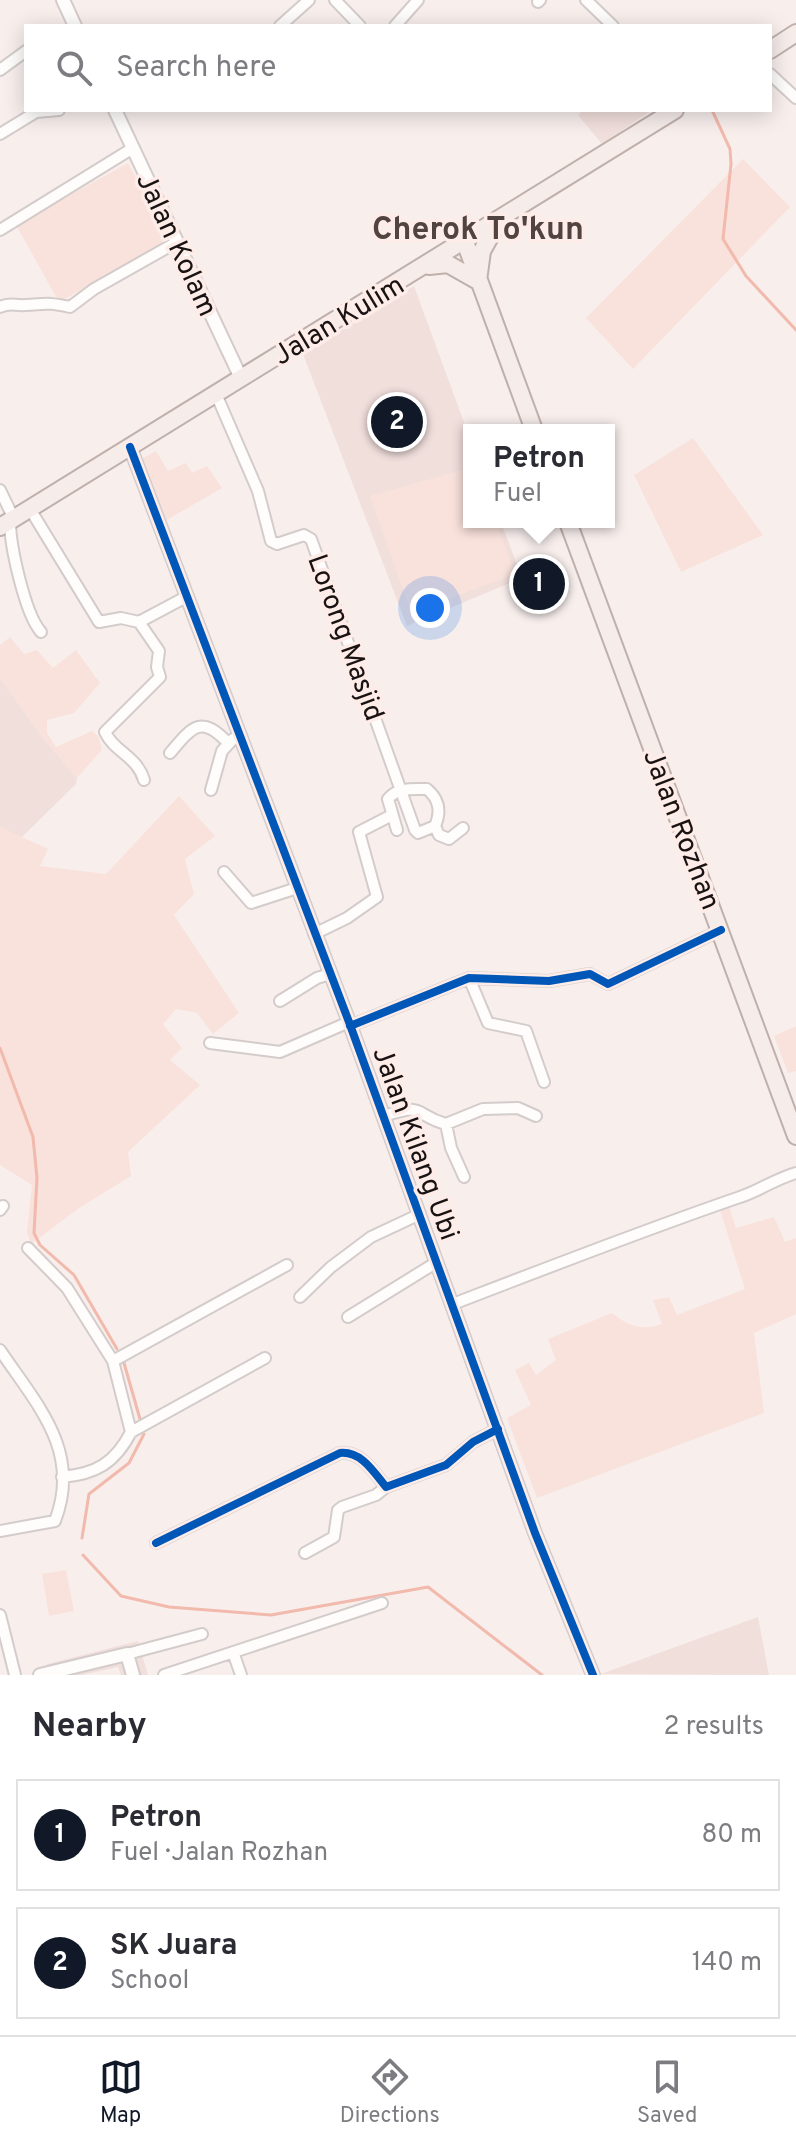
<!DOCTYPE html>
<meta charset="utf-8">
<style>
:root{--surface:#fff;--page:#f7f7f7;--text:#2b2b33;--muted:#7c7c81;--line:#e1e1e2;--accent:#111827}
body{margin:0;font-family:Overpass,sans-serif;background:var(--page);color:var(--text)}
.you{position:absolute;left:430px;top:608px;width:28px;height:28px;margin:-20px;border:6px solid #fff;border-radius:50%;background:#1a73e8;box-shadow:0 0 0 12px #1a73e833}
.badge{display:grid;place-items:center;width:52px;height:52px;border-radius:50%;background:var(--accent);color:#fff;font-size:26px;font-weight:700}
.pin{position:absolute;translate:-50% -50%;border:4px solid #fff;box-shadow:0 2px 8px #0006}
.popup{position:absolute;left:463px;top:424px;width:152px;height:104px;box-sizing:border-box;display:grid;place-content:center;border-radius:0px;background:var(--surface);filter:drop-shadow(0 2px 6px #0005);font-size:26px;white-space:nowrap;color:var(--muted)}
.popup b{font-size:30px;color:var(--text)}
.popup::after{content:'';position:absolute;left:50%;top:100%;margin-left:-16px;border:16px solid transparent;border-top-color:var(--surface)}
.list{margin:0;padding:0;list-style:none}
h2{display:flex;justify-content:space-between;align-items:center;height:104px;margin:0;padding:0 32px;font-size:34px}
h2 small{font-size:26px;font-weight:400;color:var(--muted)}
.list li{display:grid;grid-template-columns:52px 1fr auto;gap:24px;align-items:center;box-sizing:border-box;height:112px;margin:0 16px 16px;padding:0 16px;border:2px solid var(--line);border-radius:0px}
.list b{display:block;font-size:30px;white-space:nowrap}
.list p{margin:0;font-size:26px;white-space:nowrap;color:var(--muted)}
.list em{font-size:26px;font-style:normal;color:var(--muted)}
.icon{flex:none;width:44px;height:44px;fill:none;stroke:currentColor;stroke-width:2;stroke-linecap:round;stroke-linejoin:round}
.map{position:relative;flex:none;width:796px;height:1675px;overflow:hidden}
.search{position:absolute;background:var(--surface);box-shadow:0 4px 20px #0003;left:24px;right:24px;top:24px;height:88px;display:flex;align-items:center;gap:20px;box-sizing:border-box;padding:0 28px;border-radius:0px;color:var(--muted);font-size:30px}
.sheet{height:360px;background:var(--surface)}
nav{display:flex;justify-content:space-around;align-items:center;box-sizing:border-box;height:112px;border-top:2px solid var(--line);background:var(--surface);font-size:22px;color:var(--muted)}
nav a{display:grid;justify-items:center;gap:4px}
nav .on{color:var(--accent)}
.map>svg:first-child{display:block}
.built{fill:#f1dfdc}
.green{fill:#f9e1dc}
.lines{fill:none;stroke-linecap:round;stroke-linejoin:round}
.stream{stroke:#f2b9ad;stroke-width:3}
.minor-casing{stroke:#d3cccb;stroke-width:14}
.tertiary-casing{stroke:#d3cccb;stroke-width:16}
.primary-casing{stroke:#c0b0ac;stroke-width:20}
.minor{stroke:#fefdfc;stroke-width:10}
.tertiary{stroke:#fefdfc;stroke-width:12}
.primary{stroke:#f6edeb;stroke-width:16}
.cycleway-casing{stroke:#fdece8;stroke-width:13}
.cycleway{stroke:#0057b8;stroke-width:8}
.labels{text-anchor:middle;stroke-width:7;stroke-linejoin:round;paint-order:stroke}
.street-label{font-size:28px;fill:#181312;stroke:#fdece8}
.quarter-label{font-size:32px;font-weight:bold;fill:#504340;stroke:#fdece8}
</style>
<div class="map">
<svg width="796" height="1675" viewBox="0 0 796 1675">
<rect width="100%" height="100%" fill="#f8efed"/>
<path class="built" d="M 584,110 L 652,110 L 602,144 L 578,115 Z
M 414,286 L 469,436 L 469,522 L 501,522 L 522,578 L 407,626 L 303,354 Z
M 0,678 L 43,738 L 77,778 L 76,784 L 21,838 L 0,827 Z
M 758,1617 L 769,1675 L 601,1674 Z
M 138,1641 L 148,1675 L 121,1675 L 118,1667 L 82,1675 L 50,1675 L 47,1664 Z"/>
<path class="green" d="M 743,159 L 790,207 L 633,369 L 586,318 Z
M 128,163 L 171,240 L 59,302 L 16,225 Z
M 693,438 L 763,535 L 681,572 L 634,475 Z
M 156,451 L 168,471 L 186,463 L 192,473 L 207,466 L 222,488 L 165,521 L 141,459 Z
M 469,468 L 469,522 L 496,522 L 515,574 L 411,613 L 370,496 Z
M 10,637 L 24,654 L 37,650 L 53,668 L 76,650 L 100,683 L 74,713 L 47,720 L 47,733 L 56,747 L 92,731 L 99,737 L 102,750 L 77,778 L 43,738 L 0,678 L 0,645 Z
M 179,796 L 215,836 L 185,859 L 194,894 L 174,915 L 239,1013 L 213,1034 L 197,1013 L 176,1009 L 163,1024 L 182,1048 L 170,1060 L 200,1085 L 128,1152 L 131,1176 L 79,1208 L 31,1244 L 27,1232 L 32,1185 L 0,1165 L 0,827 L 48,849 L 40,866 L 106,874 Z
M 796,1026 L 796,1071 L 788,1073 L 774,1036 Z
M 729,1206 L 736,1228 L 774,1217 L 785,1242 L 796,1238 L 796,1314 L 754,1333 L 764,1413 L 537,1498 L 507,1418 L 531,1405 L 515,1370 L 529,1363 L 536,1375 L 556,1360 L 548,1339 L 612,1313 C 630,1327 642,1331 662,1324 L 653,1300 L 669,1297 L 677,1315 L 745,1289 L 720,1210 Z
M 66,1570 L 74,1611 L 49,1616 L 42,1574 Z"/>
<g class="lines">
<path class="stream" d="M 712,110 L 730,149 L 731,164 L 723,239 L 746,276 L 796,330
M 0,1048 L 33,1137 L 37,1178 L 34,1233 L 40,1245 L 74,1275 L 117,1349
M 124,1363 L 140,1419
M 82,1538 L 89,1494 L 129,1463 L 144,1434
M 83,1555 L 121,1596 L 169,1607 L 271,1615 L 428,1587 L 542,1675"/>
<g class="minor-casing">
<path id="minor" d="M 335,0 L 360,26
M 586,0 L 613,26
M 538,2 L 540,0
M 280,26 L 309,0
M 395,26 L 418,0
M 0,70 L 26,51
M 770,74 L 796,98
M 0,134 L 36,112 L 59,110
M 0,230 L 133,148
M 0,307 C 11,302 15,306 25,305 C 47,304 46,302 70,307 L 94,289 L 177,242
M 216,394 L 258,491 L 271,541 L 277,544 L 304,535 L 311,539 L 415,830 L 418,833 L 435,826
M 0,490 L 14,519
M 30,509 L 99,622 L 121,618 L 139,622 L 186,597
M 10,521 C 10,546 25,614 41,632
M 139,622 L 159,651 L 157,667 L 160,677 L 105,732 C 114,752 137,756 144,780
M 170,753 C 192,727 201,714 228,743
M 211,790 L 222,751 L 233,739
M 397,830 L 388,799 C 398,787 412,789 427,789 C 440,800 441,812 435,826 L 439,835 L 449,839 L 463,828
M 224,872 L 251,903 L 297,888
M 314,934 L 347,918 L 377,897 L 359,832 L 392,815
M 469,978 L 488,1023 L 526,1031 L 544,1082
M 280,1001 L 317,978 L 330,974
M 350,1026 L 469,978 L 549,981 L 590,974 L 608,984 L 721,930
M 210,1043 L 280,1052 L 349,1022
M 384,1116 C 427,1102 413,1115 446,1124 L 483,1109 L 518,1108 L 536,1116
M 446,1124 L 451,1148 L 464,1177
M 0,1210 L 3,1206
M 28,1248 L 67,1288 L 113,1361 L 131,1432 C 115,1463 96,1474 62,1477
M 300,1297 L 331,1267 L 371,1237 L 420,1214
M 453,1304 C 549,1267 644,1230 740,1197 C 759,1191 775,1179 796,1173
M 348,1317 L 437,1262
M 0,1350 C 37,1405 82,1451 55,1521 L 0,1531
M 113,1361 L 287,1265
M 131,1432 L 265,1358
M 156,1543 L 340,1453 C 361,1451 373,1471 386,1487 L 446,1465 L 473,1442 L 498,1429
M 305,1553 L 334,1537 L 338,1510 L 342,1507 L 376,1495 L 386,1487
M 0,1615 L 15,1675
M 233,1652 L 241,1675
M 127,1654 L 202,1634
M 164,1675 L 382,1603"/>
</g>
<g class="tertiary-casing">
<path id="tertiary" d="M 63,0 L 75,26
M 115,110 L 241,378
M 130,447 L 349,1022 L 535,1533 L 593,1675
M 40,1675 L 127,1654 L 133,1675"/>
</g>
<g class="primary-casing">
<path id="primary" d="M 770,50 L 796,33
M 465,242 L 534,430
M 429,266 L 448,264 L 478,281 L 482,251 L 496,226
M 568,522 L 796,1136
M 0,527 L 675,110"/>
</g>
<use href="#minor" class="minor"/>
<use href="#tertiary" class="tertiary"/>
<use href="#primary" class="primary"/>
<g class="cycleway-casing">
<path id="cycleway" d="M 130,447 L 349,1022 L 535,1533 L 593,1675
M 350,1026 L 469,978 L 549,981 L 590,974 L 608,984 L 721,930
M 156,1543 L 340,1453 C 361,1451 373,1471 386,1487 L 446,1465 L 473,1442 L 498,1429"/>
</g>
<use href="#cycleway" class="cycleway"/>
</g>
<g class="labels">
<g class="street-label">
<text transform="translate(178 244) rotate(65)" y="10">Jalan Kolam</text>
<text transform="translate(338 319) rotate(-31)" y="10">Jalan Kulim</text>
<text transform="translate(347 637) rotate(70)" y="10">Lorong Masjid</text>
<text transform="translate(683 829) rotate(69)" y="10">Jalan Rozhan</text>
<text transform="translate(417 1143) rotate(70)" y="10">Jalan Kilang Ubi</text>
</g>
<g class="quarter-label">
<text x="478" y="239">Cherok To'kun</text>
</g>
</g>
</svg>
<div class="you"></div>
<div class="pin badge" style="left:539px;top:584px">1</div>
<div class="popup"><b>Petron</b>Fuel</div>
<div class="pin badge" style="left:397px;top:422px">2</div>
<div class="search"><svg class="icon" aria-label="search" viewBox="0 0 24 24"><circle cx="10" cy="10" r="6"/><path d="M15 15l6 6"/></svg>Search here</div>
</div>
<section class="sheet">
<h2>Nearby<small>2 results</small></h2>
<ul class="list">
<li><span class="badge">1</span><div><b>Petron</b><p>Fuel · Jalan Rozhan</p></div><em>80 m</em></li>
<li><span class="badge">2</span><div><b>SK Juara</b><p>School</p></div><em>140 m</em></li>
</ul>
</section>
<nav>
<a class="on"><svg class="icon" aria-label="map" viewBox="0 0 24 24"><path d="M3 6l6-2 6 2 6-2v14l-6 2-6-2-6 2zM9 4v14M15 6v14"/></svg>Map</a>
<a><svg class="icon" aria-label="directions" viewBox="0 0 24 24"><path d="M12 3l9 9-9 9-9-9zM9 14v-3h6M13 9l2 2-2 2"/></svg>Directions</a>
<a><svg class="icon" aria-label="saved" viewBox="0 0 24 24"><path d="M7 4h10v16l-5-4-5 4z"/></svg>Saved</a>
</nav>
